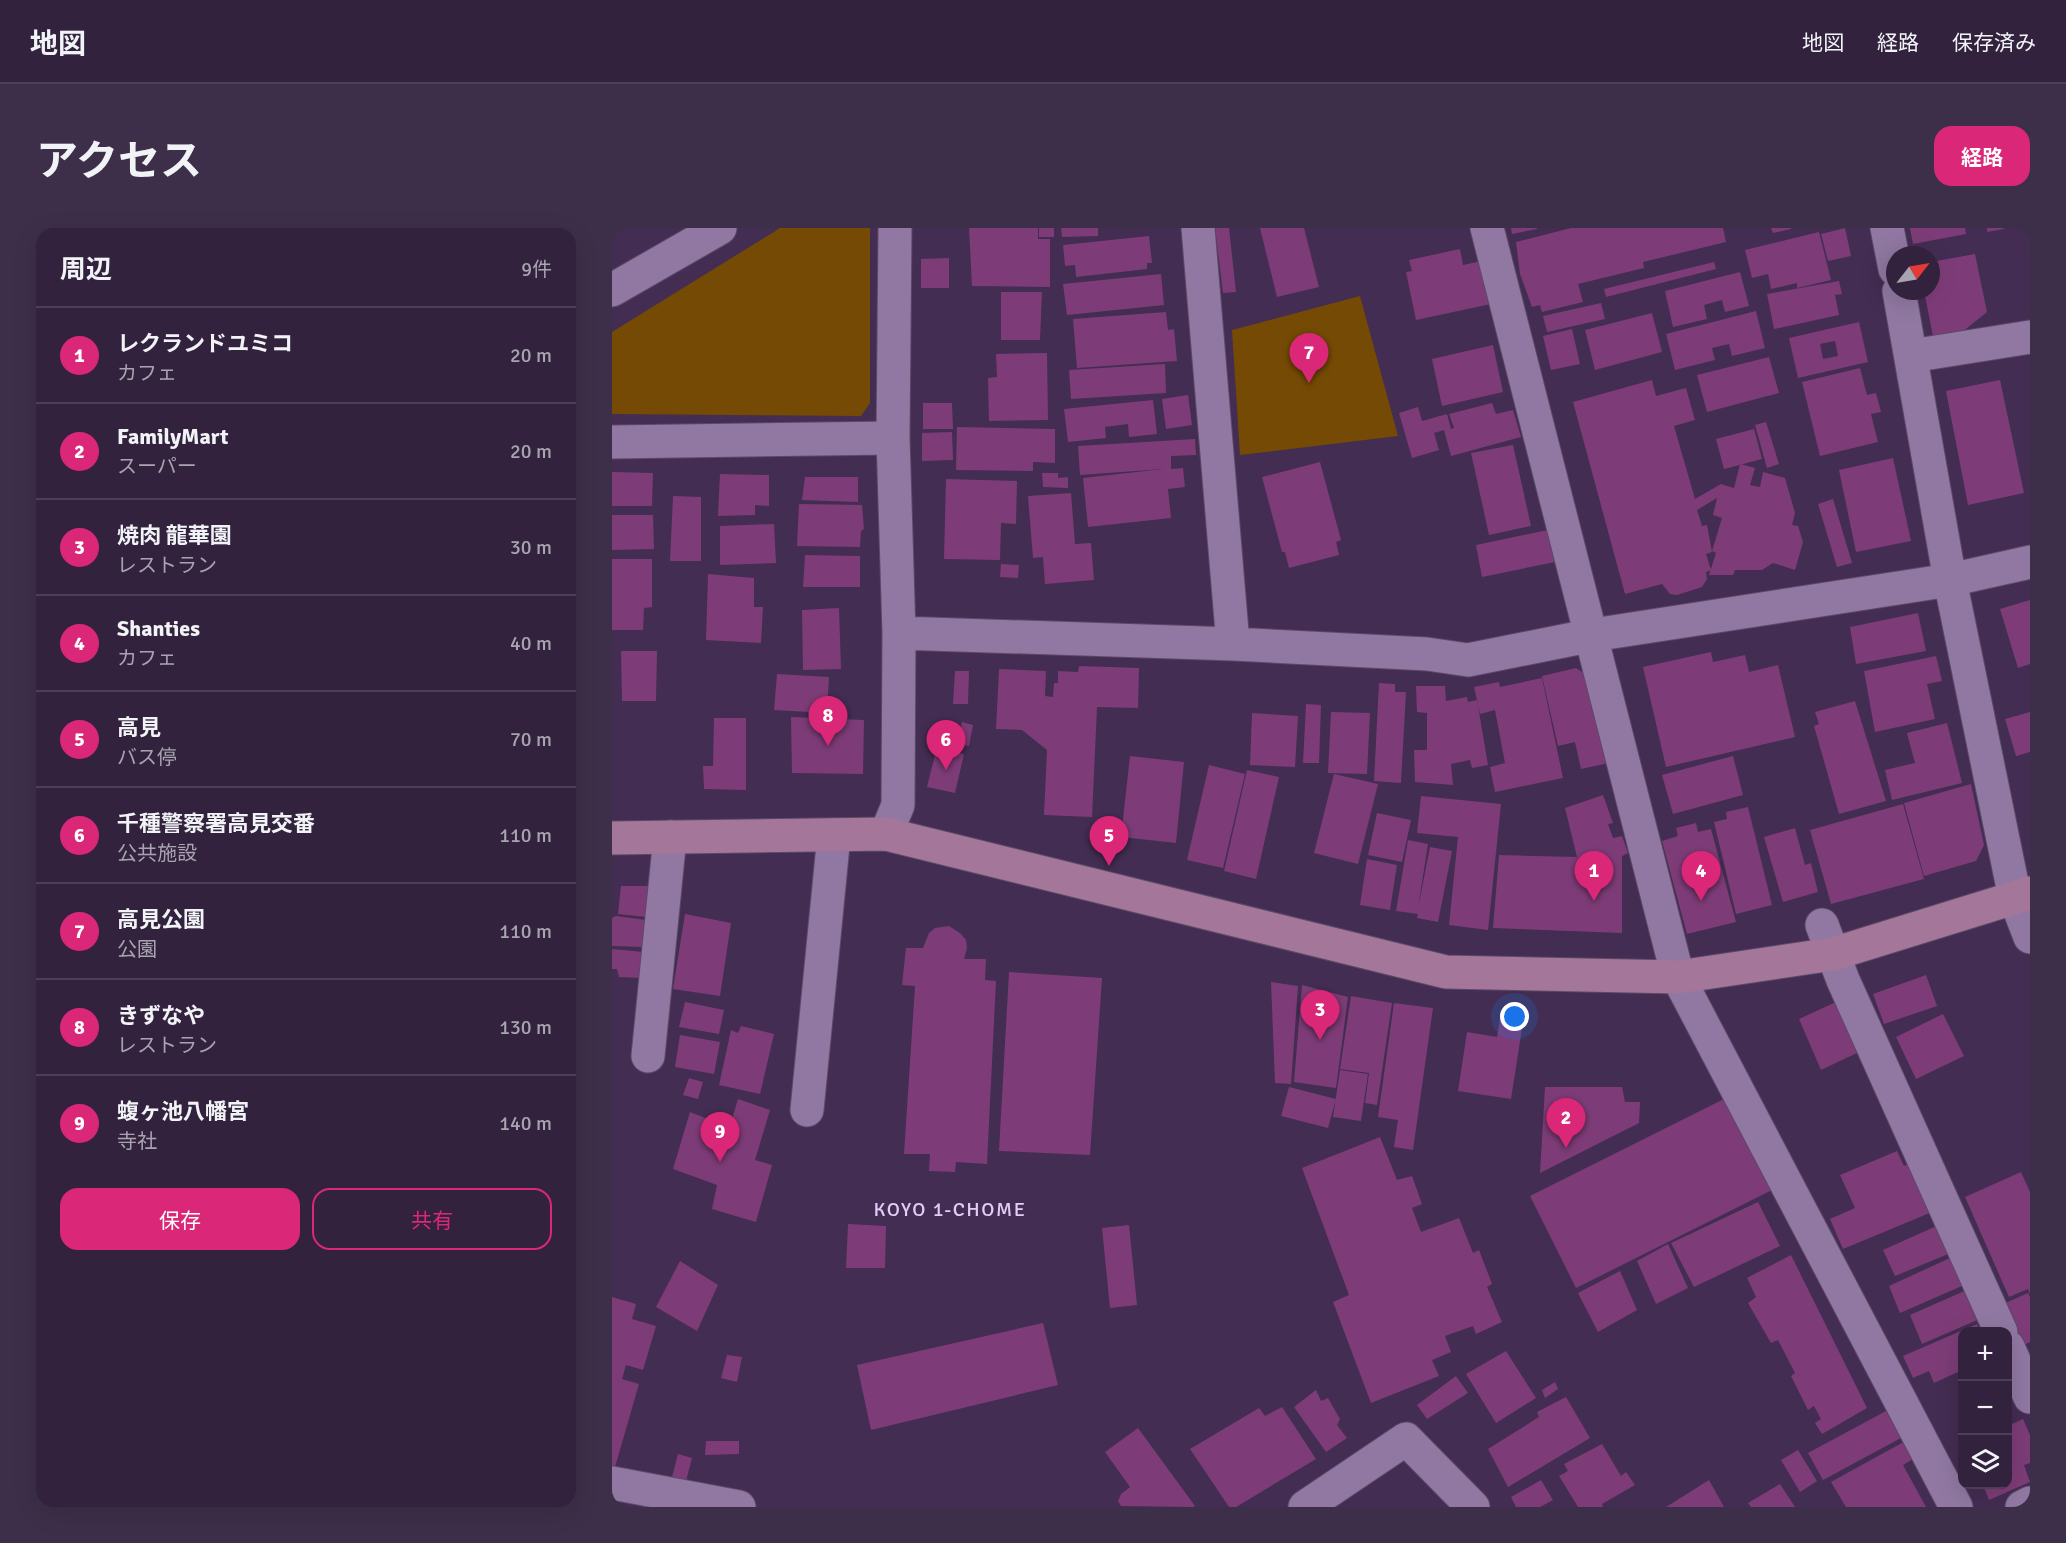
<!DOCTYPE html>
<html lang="ja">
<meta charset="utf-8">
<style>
:root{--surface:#32223e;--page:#3d2f49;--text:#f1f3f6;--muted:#a8a4b0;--line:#4d3f58;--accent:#db2777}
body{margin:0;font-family:Signika,"Noto Sans JP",sans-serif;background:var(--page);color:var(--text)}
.controls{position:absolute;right:18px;bottom:18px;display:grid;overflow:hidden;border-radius:12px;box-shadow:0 6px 24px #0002}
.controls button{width:54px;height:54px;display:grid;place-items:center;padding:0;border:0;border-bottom:2px solid var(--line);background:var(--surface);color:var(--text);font:30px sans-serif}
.compass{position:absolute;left:1274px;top:18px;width:54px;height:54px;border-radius:50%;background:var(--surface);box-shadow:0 6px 24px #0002;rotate:59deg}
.you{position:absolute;left:903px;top:789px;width:21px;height:21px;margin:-15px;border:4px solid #fff;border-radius:50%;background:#1a73e8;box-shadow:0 0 0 9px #1a73e833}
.badge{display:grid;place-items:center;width:39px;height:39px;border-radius:50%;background:var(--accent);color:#fff;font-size:20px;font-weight:700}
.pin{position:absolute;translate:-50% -50px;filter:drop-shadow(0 2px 3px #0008)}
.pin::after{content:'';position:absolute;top:32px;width:21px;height:18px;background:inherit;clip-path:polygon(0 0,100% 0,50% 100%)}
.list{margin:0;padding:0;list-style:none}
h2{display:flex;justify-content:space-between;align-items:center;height:78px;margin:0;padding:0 24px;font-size:26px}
h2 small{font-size:20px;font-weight:400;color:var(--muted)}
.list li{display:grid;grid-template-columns:39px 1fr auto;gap:18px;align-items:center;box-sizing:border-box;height:96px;padding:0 24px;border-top:2px solid var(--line)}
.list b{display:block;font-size:22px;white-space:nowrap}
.list p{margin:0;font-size:20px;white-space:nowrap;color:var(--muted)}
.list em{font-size:20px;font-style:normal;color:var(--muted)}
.actions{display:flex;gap:12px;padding:18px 24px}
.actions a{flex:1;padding:14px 0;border:2px solid var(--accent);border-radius:18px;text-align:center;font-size:21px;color:var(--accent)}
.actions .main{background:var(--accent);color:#fff}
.icon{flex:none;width:33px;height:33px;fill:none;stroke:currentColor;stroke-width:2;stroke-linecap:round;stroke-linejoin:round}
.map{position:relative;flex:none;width:1418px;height:1279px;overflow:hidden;border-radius:18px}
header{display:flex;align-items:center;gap:36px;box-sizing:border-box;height:84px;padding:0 30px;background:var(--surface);border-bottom:2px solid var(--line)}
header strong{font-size:28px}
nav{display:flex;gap:33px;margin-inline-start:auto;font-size:21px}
.intro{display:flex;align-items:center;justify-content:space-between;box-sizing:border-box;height:144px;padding:0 36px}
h1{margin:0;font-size:42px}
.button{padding:15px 27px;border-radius:18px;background:var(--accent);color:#fff;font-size:21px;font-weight:700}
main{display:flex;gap:36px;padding:0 36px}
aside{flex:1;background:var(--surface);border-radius:18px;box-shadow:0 6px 24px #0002}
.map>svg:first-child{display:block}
.green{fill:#754a04}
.building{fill:#7d3c77;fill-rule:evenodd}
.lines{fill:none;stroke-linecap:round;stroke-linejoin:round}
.street-casing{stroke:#5c4967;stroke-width:35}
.secondary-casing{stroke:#5c4967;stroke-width:35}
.street{stroke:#9078a2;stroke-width:33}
.secondary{stroke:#a47699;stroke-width:33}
.labels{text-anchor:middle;stroke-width:4.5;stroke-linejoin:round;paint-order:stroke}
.neighbourhood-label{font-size:20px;letter-spacing:1.5px;fill:#e5cbf9;stroke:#432d52}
</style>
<header>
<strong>地図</strong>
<nav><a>地図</a><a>経路</a><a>保存済み</a></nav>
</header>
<div class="intro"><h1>アクセス</h1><a class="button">経路</a></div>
<main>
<aside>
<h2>周辺<small>9件</small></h2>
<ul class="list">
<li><span class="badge">1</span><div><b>レクランドユミコ</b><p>カフェ</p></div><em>20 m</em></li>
<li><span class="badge">2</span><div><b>FamilyMart</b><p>スーパー</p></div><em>20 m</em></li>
<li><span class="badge">3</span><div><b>焼肉 龍華園</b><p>レストラン</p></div><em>30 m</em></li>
<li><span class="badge">4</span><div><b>Shanties</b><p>カフェ</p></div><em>40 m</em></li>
<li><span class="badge">5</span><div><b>高見</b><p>バス停</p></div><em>70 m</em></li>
<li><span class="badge">6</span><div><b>千種警察署高見交番</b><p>公共施設</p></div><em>110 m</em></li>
<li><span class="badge">7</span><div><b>高見公園</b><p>公園</p></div><em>110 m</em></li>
<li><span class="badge">8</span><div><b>きずなや</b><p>レストラン</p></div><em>130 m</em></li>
<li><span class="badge">9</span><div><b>蝮ヶ池八幡宮</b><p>寺社</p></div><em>140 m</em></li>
</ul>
<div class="actions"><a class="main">保存</a><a>共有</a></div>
</aside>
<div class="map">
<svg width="1418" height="1279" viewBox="0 0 1418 1279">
<rect width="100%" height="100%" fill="#432d52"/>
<path class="green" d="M 168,0 L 258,0 L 258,175 L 249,188 L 0,186 L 0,104 Z
M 748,68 L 786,208 L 628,227 L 620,102 Z"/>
<path class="building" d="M 357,0 L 426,0 L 426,11 L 438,11 L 438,59 L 360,58 Z
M 427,0 L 442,0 L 442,9 L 427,9 Z
M 449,0 L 486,0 L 486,8 L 450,9 Z
M 603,0 L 617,0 L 624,64 L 611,65 Z
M 648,0 L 692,0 L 707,59 L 665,69 Z
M 899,0 L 925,0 L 925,1 L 900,6 Z
M 959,0 L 1111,0 L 1114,14 L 1031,34 L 1032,40 L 966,56 L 971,74 L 930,84 L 928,77 L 920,79 L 908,46 L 904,14 Z
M 1159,0 L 1179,0 L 1179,1 L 1161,5 Z
M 1233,0 L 1239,28 L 1216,33 L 1209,6 Z
M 1298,0 L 1353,0 L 1354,6 L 1301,16 Z
M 1375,0 L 1392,0 L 1392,1 L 1375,4 Z
M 1207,4 L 1219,52 L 1185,60 L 1185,55 L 1159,61 L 1156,46 L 1140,50 L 1133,22 Z
M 537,8 L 540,35 L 535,35 L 535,41 L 464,49 L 463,37 L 453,38 L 451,17 Z
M 848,21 L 851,37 L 870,33 L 879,76 L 804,92 L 794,44 L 800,43 L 797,32 Z
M 1363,26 L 1375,84 L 1344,109 L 1322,113 L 1312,63 L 1319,63 L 1319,34 Z
M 337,30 L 337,60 L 309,60 L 309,31 Z
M 1102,34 L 1104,41 L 994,69 L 992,61 Z
M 1128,44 L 1137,78 L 1113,84 L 1110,72 L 1092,77 L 1095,91 L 1061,99 L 1053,63 Z
M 549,46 L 552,77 L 455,87 L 451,56 Z
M 1227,53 L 1230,66 L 1223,67 L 1227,87 L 1162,101 L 1155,66 Z
M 389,64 L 430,64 L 428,112 L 389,112 Z
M 989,75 L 993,91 L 935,104 L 931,88 Z
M 1144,83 L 1153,120 L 1120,128 L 1117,116 L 1100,120 L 1103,132 L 1063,142 L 1054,106 Z
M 554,84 L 556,102 L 562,101 L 565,133 L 465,140 L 461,91 Z
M 1040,85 L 1050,124 L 983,142 L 973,102 Z
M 1247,94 L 1256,134 L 1186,150 L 1177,110 ZM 1223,113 L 1226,128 L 1211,131 L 1208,116 Z
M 960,101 L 968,136 L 939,142 L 931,108 Z
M 881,117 L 891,164 L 830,178 L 820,131 Z
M 435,125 L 436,192 L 377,193 L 376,150 L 385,149 L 384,126 Z
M 1157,129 L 1167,165 L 1095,184 L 1085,147 Z
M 553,136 L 554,165 L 459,171 L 457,142 Z
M 1248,140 L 1255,167 L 1264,165 L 1269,184 L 1259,186 L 1266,214 L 1208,228 L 1190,154 Z
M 1040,152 L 1044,168 L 1074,160 L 1083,192 L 1062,198 L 1083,271 L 1109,256 L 1122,260 L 1128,236 L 1143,240 L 1138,257 L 1148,259 L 1151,244 L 1173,250 L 1183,285 L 1180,297 L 1186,298 L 1191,314 L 1183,342 L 1161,335 L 1150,342 L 1123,342 L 1121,347 L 1097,347 L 1104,325 L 1100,323 L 1110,290 L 1101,287 L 1105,270 L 1085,282 L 1090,298 L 1095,297 L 1100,324 L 1094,326 L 1099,342 L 1094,344 L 1095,351 L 1090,359 L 1065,367 L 1058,366 L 1050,356 L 1013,366 L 961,174 Z
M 1388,152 L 1412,265 L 1356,277 L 1334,163 Z
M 576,167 L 580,197 L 554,201 L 550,171 Z
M 541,172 L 545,206 L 517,209 L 516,196 L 493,199 L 494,210 L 456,214 L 452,181 Z
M 311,175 L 340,175 L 341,201 L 311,201 Z
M 880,175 L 884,186 L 901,182 L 909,209 L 839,228 L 832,202 L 822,205 L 827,222 L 800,230 L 787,185 L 806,179 L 810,193 L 835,186 L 839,201 L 842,200 L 837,186 Z
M 1154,194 L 1167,236 L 1155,240 L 1143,197 Z
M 345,199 L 443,201 L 443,235 L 421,234 L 421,243 L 344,242 Z
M 1142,201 L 1150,231 L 1112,241 L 1104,211 Z
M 340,204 L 341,232 L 310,233 L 310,205 Z
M 583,211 L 584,227 L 559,228 L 559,241 L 571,240 L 573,259 L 556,261 L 559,290 L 476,299 L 471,250 L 551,241 L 468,247 L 466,218 Z
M 901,217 L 919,298 L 877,307 L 859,225 Z
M 1281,230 L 1299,313 L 1244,324 L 1227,242 Z
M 708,234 L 729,312 L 724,314 L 727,327 L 677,340 L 673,324 L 670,324 L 650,249 Z
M 0,244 L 41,245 L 40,278 L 0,278 Z
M 430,245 L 446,245 L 446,250 L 456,249 L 456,260 L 431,259 Z
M 108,246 L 157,247 L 157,278 L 143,277 L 143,287 L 106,288 Z
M 193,249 L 246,249 L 246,274 L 190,272 Z
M 334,251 L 405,253 L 404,296 L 389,295 L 388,332 L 332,331 Z
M 459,265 L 463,316 L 479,315 L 482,352 L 433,356 L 431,329 L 421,330 L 416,268 Z
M 61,268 L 89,269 L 89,333 L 58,333 Z
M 1221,271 L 1240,335 L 1225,339 L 1206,276 Z
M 187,276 L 250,277 L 252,301 L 249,303 L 248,319 L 185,318 Z
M 0,287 L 41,287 L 42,321 L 0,322 Z
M 162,296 L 164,335 L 108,337 L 108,298 Z
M 936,302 L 943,334 L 870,349 L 864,317 Z
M 193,327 L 248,328 L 248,359 L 191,359 Z
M 0,331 L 40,331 L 40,379 L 32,380 L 31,402 L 0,402 Z
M 389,336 L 407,337 L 406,350 L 388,349 Z
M 96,346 L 142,350 L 142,379 L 151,379 L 149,415 L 94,412 Z
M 1418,372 L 1418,436 L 1406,440 L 1388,381 Z
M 227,380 L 229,441 L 191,442 L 190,382 Z
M 1306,385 L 1314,423 L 1244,436 L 1238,399 Z
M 9,423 L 45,423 L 44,473 L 10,473 Z
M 1099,424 L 1101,434 L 1133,427 L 1137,444 L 1166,437 L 1183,509 L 1054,539 L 1031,439 Z
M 1324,428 L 1330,453 L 1315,456 L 1323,491 L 1263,504 L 1252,443 Z
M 467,438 L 527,440 L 526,480 L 485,479 L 480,589 L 432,587 L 435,522 L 410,502 L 384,501 L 387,441 L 434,443 L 433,468 L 441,469 L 442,455 L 446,455 L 446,443 L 466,444 Z
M 964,440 L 978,449 L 997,535 L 969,541 L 963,514 L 946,518 L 930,448 Z
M 343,443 L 357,443 L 356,476 L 341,476 Z
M 165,446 L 217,449 L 215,485 L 162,482 Z
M 930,450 L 951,550 L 883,564 L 878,539 L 893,535 L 883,482 L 868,486 L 862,459 L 887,454 L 888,459 Z
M 767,455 L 783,456 L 783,464 L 794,464 L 789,555 L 762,553 Z
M 804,458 L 833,458 L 834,473 L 855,469 L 856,474 L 865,472 L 876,537 L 860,540 L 858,532 L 839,536 L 841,557 L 803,554 L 802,522 L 815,522 L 815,485 L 805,484 Z
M 1243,473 L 1274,573 L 1227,586 L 1202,498 L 1207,496 L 1203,484 Z
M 694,476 L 709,477 L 707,535 L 691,535 Z
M 719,484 L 758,485 L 755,546 L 716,545 Z
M 1418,484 L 1418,524 L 1404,528 L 1393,491 Z
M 640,485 L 686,488 L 683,539 L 638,537 Z
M 179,489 L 252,492 L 251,546 L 180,545 Z
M 102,490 L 134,490 L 134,562 L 92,561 L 91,538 L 101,538 Z
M 350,494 L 361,497 L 357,518 L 345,516 Z
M 1335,495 L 1350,555 L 1280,572 L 1273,542 L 1303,535 L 1295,505 Z
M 325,519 L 352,526 L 343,565 L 315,559 Z
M 518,528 L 572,534 L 564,615 L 509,609 Z
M 1121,528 L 1131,567 L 1061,586 L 1050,547 Z
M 597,537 L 633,546 L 611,640 L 575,632 Z
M 635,542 L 667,549 L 644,651 L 612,643 Z
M 722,546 L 766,556 L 746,636 L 702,625 Z
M 1359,556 L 1372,617 L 1364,633 L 1312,648 L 1292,575 Z
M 991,567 L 1001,595 L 996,596 L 1001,610 L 1010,608 L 1016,625 L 1010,628 L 1010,705 L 881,700 L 887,627 L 965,629 L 953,580 Z
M 809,568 L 889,576 L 876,702 L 837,697 L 846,609 L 805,605 Z
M 1291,576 L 1312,651 L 1219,676 L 1198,602 Z
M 1136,579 L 1160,677 L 1124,686 L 1102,594 L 1115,591 L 1114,584 Z
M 765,585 L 799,592 L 790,634 L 756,627 Z
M 1084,595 L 1086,604 L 1099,601 L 1124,694 L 1075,706 L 1050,613 L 1066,608 L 1064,600 Z
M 1183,600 L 1193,637 L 1199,635 L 1206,664 L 1171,674 L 1152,609 Z
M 796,612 L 816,616 L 806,680 L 818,619 L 840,623 L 826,694 L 805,690 L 806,686 L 784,683 Z
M 755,631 L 785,637 L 778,682 L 748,677 Z
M 9,658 L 37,658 L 34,689 L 6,686 Z
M 73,686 L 119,695 L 108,768 L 61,761 Z
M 4,688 L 34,692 L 32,719 L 0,718 L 0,690 Z
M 337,698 L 348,705 L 354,712 L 355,720 L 352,731 L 374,731 L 373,752 L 384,753 L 375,936 L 344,934 L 343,944 L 317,943 L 318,926 L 292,926 L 303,758 L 290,757 L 294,720 L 311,720 L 317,705 L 323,700 Z
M 0,721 L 32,724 L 28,750 L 7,749 L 5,741 L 0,741 Z
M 397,744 L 490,750 L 478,927 L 387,923 Z
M 1314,747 L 1325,778 L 1272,796 L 1261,766 Z
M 659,754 L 686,758 L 679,856 L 663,855 Z
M 690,757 L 736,769 L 724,860 L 682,854 Z
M 739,768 L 780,775 L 765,877 L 753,875 L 757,845 L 728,841 Z
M 73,774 L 112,782 L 107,806 L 67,799 Z
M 1224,774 L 1247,824 L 1209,842 L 1187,791 Z
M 782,775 L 821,780 L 801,922 L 782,919 L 786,892 L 766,889 Z
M 1331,786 L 1352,828 L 1304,851 L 1284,809 Z
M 888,790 L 911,794 L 899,871 L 846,863 L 855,804 L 885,809 Z
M 129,798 L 162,806 L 148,866 L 107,857 L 119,802 L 126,805 Z
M 68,807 L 108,814 L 102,846 L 63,839 Z
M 728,842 L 756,846 L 749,893 L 721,889 Z
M 77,850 L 91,854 L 86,871 L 71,867 Z
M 677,859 L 724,871 L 716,900 L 669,888 Z
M 933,859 L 1010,859 L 1013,874 L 1028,874 L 1027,895 L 928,945 Z
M 1118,868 L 1164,960 L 964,1060 L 918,968 Z
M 126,871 L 158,882 L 143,932 L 160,937 L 144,994 L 100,981 L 105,957 L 61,941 L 78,884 L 101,893 L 105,885 L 120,891 Z
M 768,909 L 785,952 L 800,948 L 810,976 L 800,980 L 809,1004 L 847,990 L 861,1025 L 867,1022 L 880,1056 L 875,1059 L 890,1094 L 864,1106 L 861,1098 L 833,1108 L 839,1124 L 820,1132 L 827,1148 L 759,1175 L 721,1074 L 737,1067 L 690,940 Z
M 1285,923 L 1292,938 L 1299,935 L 1320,984 L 1231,1021 L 1218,991 L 1243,980 L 1228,947 Z
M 1409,944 L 1418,964 L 1418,1066 L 1416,1061 L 1397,1069 L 1353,969 Z
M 1146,974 L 1168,1018 L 1082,1059 L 1059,1015 Z
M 236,996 L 274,998 L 273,1040 L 234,1040 Z
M 1329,996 L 1341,1024 L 1283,1048 L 1271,1022 Z
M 517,997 L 525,1077 L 498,1080 L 490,1000 Z
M 1056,1016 L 1076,1060 L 1044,1076 L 1025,1033 Z
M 1179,1027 L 1255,1180 L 1210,1206 L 1203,1195 L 1209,1191 L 1202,1178 L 1196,1182 L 1179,1148 L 1183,1145 L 1166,1112 L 1159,1115 L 1136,1075 L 1144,1069 L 1135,1050 Z
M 1338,1030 L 1350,1058 L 1288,1085 L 1277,1058 Z
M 68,1033 L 106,1057 L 85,1103 L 44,1079 Z
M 1008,1043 L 1025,1082 L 986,1104 L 966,1065 Z
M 1357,1061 L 1370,1090 L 1310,1116 L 1298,1087 Z
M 1416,1065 L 1418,1069 L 1418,1114 L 1408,1119 L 1389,1077 Z
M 0,1069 L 24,1076 L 20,1091 L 44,1098 L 31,1142 L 14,1137 L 10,1151 L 27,1156 L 3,1239 L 0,1238 Z
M 431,1095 L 446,1157 L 259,1202 L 245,1137 Z
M 1365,1096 L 1368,1104 L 1350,1104 L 1350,1142 L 1322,1155 L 1317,1143 L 1301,1150 L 1291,1128 Z
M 894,1123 L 924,1170 L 884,1195 L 854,1146 Z
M 115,1127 L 130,1129 L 125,1154 L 109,1150 Z
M 844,1148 L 856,1165 L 815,1191 L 805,1177 Z
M 943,1154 L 946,1161 L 933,1170 L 930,1162 Z
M 704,1162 L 709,1173 L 716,1170 L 728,1191 L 725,1197 L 735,1210 L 714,1224 L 682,1179 Z
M 954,1169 L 978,1210 L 896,1259 L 876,1221 L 927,1189 L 925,1184 Z
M 670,1179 L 704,1231 L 624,1279 L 617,1279 L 578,1221 L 647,1180 L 653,1188 Z
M 1274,1183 L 1289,1210 L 1211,1252 L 1196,1225 Z
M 1411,1191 L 1418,1207 L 1418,1235 L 1412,1237 L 1418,1254 L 1377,1272 L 1371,1257 L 1396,1256 L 1396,1198 Z
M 526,1200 L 583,1278 L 581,1279 L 509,1278 L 506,1273 L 509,1266 L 518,1259 L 493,1224 Z
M 1297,1211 L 1306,1228 L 1291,1237 L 1314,1279 L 1234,1279 L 1219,1254 Z
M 94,1213 L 127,1213 L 127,1226 L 93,1227 Z
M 990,1216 L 1009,1248 L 1014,1244 L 1023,1257 L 990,1276 L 991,1279 L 966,1279 L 947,1248 L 956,1243 L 952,1236 Z
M 1186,1222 L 1205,1253 L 1188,1264 L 1169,1232 Z
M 66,1226 L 80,1230 L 73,1257 L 59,1253 Z
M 929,1252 L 941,1272 L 928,1279 L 904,1279 L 899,1269 Z
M 1097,1252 L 1112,1279 L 1054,1279 Z
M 1168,1256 L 1183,1279 L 1139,1279 L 1136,1275 Z"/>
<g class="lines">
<g class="street-casing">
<path id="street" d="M 586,0 L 621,416
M 875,0 L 1066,749 L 1344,1279
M 1275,0 L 1283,41
M 0,62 L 108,0
M 1287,63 L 1338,352 L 1403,670 L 1418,709
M 1299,128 L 1418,109
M 0,214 L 281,210
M 287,405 L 621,416 L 815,426 L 856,432 L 981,407 L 1338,352 L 1418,334
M 274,606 L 286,577 L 287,405 L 281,210 L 283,0
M 1210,697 L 1231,752 L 1389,1104
M 36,828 L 58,609
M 195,882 L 222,607
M 1396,1119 L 1418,1169
M 0,1255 L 127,1279
M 693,1279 L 794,1211 L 861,1279
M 1410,1279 L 1418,1275"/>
</g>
<g class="secondary-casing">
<path id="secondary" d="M 0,610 L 274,606 L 834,744 L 1066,749 L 1221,726 L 1418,665"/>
</g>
<use href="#street" class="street"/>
<use href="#secondary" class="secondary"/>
</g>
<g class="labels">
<g class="neighbourhood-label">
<text x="338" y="988">KOYO 1-CHOME</text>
</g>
</g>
</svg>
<div class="controls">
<button>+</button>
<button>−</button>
<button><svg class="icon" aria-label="layers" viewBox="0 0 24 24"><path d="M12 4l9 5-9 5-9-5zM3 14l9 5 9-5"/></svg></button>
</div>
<svg class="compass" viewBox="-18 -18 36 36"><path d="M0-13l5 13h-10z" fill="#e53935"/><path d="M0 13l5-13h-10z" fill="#a8a4b0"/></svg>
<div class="you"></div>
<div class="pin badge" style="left:982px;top:673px">1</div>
<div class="pin badge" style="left:954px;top:920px">2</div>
<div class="pin badge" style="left:708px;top:812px">3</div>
<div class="pin badge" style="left:1089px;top:673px">4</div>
<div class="pin badge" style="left:497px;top:638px">5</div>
<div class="pin badge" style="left:334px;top:542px">6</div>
<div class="pin badge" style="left:697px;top:155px">7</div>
<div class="pin badge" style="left:216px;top:518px">8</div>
<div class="pin badge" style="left:108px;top:934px">9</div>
</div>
</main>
